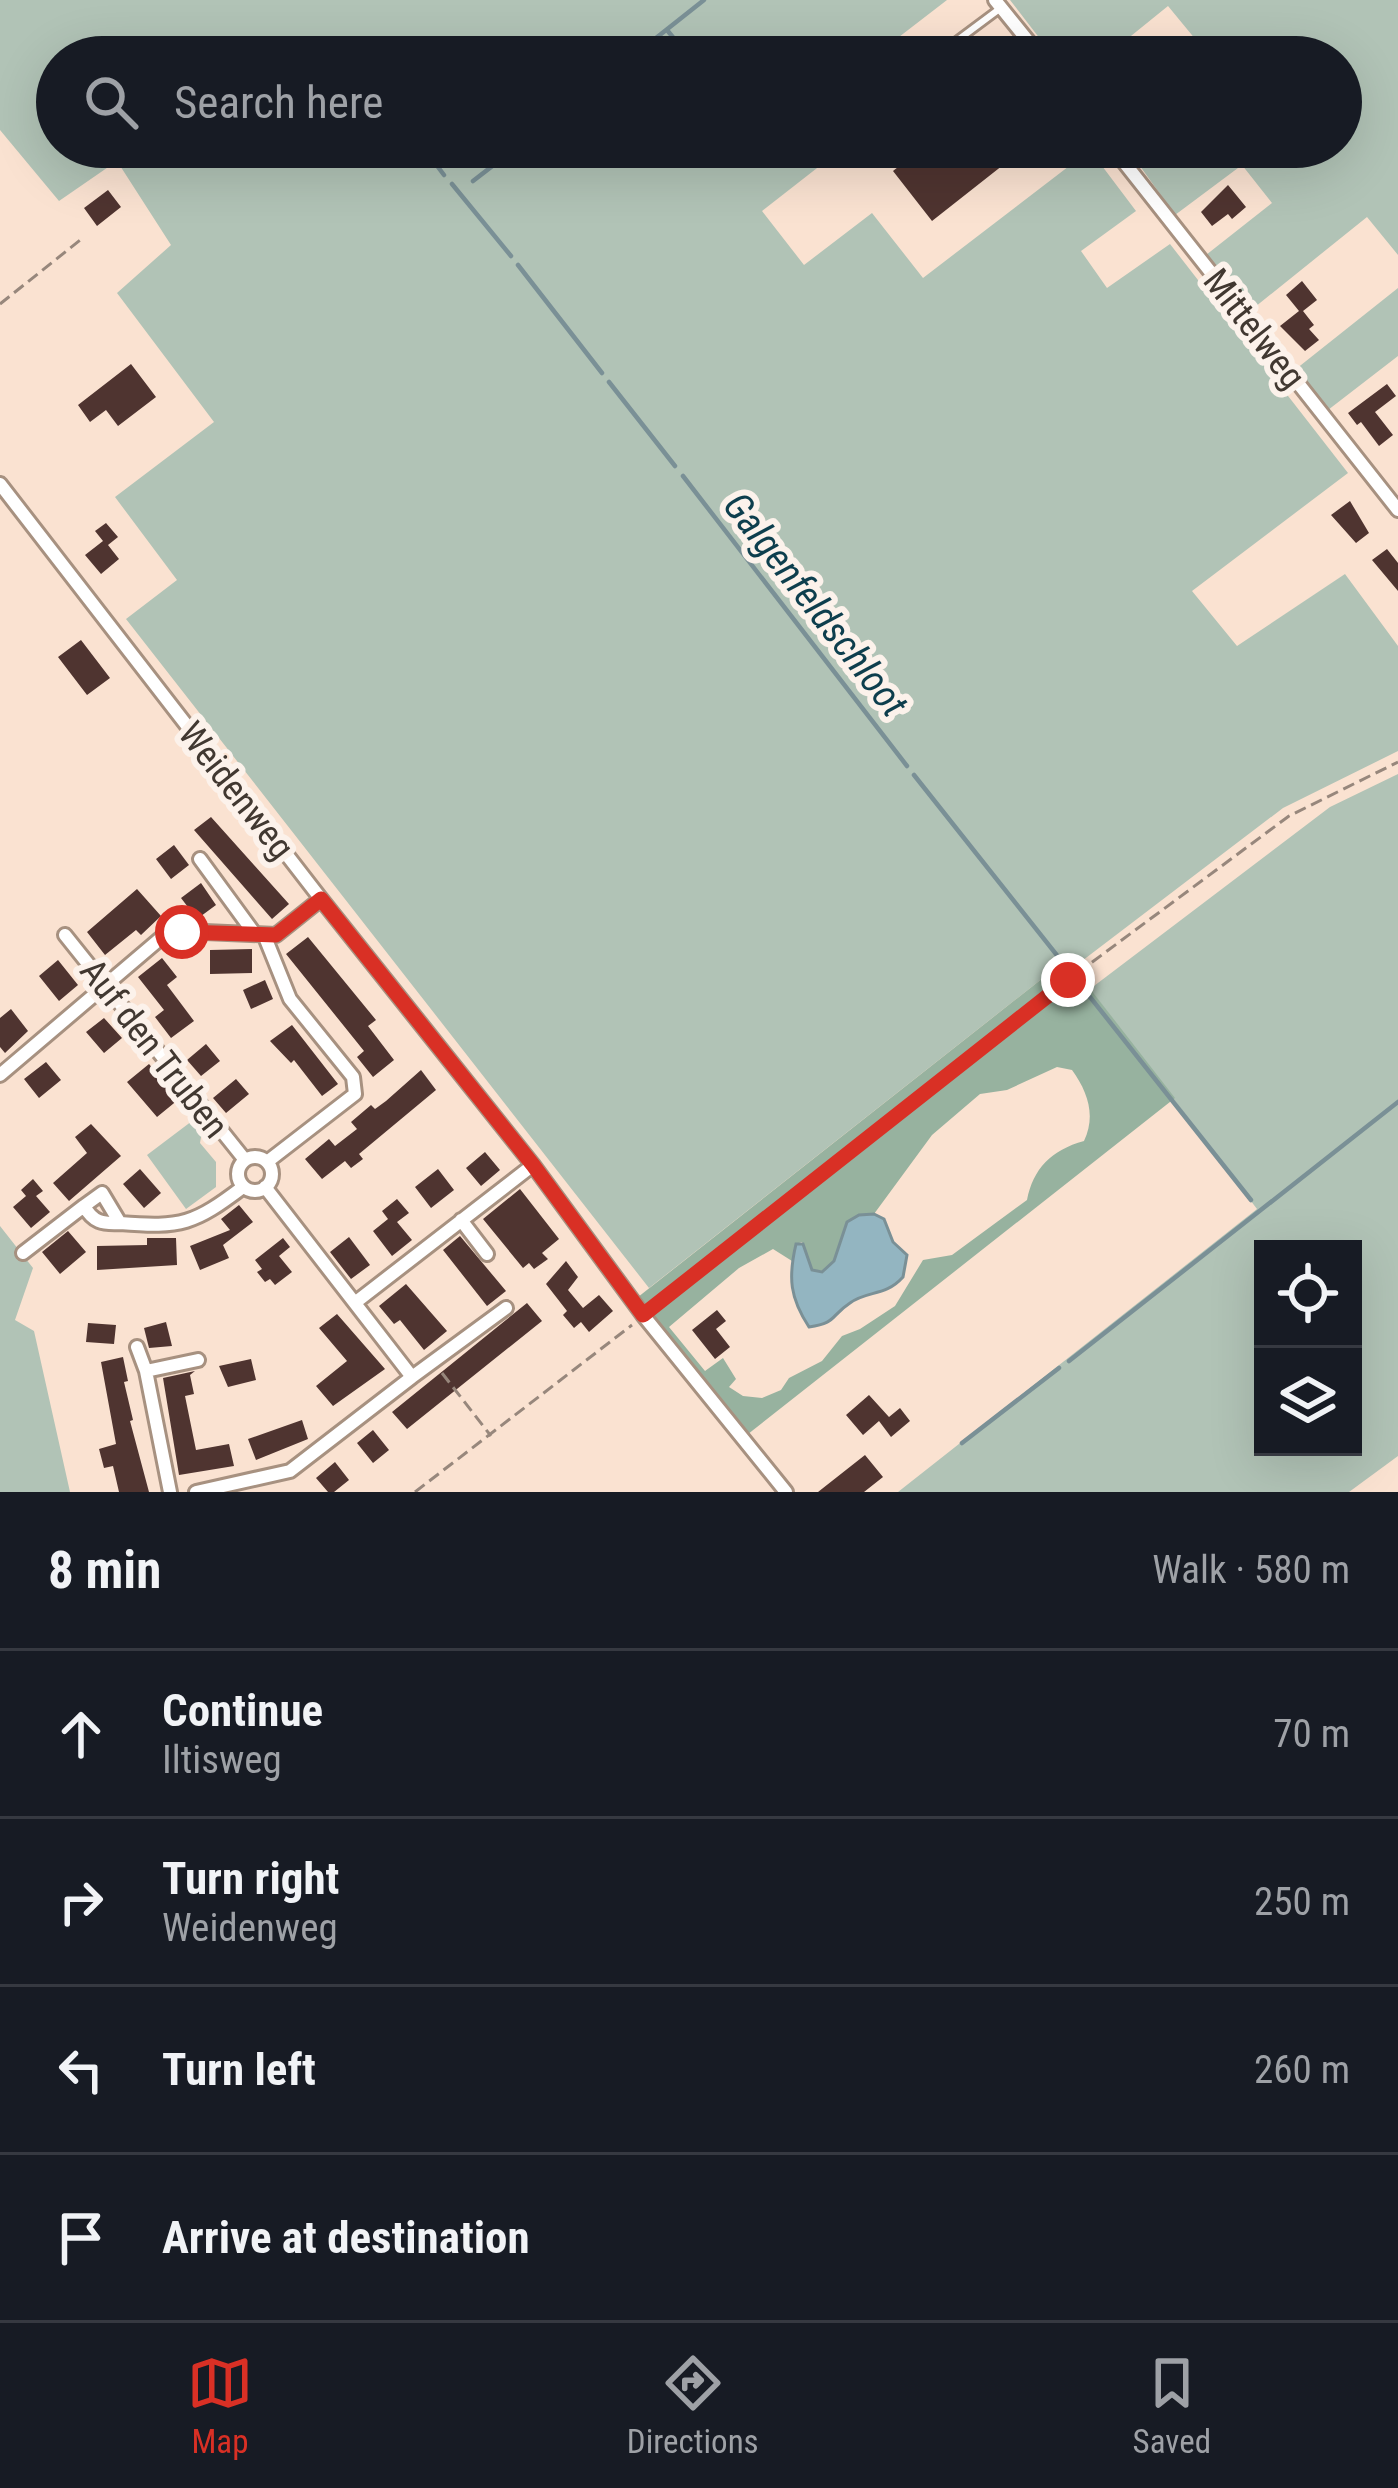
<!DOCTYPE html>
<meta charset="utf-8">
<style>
:root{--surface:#171b24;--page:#20242c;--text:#f1f3f6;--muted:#9ea1a6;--line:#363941;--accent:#d93025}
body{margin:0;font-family:"Roboto Condensed",sans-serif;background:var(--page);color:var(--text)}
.controls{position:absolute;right:36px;bottom:36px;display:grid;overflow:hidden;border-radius:0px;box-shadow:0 12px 48px #0002}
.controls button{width:108px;height:108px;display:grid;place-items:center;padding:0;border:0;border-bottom:3px solid var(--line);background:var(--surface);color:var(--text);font:60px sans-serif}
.stop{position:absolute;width:36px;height:36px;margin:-27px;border:9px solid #d93025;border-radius:50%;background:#fff}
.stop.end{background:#d93025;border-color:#fff;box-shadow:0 3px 12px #0008}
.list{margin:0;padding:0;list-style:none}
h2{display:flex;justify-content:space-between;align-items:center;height:156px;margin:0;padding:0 48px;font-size:51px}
h2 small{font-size:39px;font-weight:400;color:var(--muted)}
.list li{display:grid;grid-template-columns:78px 1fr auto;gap:36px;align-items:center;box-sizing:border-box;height:168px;padding:0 48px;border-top:3px solid var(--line)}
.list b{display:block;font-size:45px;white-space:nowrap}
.list p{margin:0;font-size:39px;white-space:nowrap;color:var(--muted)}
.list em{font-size:39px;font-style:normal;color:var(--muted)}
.icon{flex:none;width:66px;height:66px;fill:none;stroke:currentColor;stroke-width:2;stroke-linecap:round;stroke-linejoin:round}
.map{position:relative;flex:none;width:1398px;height:1492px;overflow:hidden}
.search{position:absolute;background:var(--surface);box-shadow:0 12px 48px #0002;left:36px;right:36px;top:36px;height:132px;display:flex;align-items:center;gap:30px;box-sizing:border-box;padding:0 42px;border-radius:66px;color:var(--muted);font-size:45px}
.sheet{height:828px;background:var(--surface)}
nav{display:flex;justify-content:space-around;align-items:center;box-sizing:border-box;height:168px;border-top:3px solid var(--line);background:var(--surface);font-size:33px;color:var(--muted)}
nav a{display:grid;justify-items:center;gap:6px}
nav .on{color:var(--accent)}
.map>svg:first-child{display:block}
.green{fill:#b1c3b6;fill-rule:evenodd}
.forest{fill:#97b29f;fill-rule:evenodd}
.water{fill:#93b5c1;stroke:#7a9096;stroke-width:3}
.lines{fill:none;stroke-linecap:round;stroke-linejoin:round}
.stream{stroke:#7a9096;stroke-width:4.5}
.building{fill:#4f3430}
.service-casing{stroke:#a79180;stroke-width:12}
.minor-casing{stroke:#a79180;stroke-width:18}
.path{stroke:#97877c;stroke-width:3;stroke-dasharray:12 6;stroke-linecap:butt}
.service{stroke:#fff;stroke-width:6}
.minor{stroke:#fff;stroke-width:12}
.route{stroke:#d93025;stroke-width:15}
.labels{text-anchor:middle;stroke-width:12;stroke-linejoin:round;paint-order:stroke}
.street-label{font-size:36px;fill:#413831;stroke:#fcf2eb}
.water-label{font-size:39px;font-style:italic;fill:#0d3e4d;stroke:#fcf2eb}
</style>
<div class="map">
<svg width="1398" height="1492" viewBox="0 0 1398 1492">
<rect width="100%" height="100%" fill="#fae2d1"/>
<path class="green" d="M 0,0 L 947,0 L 873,57 L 57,57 L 57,147 L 844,147 L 762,211 L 804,265 L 872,213 L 923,278 L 1090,150 L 1136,211 L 1081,251 L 1107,288 L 1170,244 L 1348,473 L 1192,591 L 1237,646 L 1345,574 L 1398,646 L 1398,751 L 1283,808 L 1074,967 L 1067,959 L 649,1288 L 126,619 L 177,580 L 115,497 L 214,422 L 117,293 L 171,245 L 117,161 L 59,201 L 0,130 Z
M 1010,0 L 1398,0 L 1398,255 L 1367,217 L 1250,311 L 1206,255 L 1272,203 L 1242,165 L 1175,215 L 1130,152 L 1136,147 L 1341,147 L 1341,57 L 1210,57 L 1168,6 L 1105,57 L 1054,57 Z
M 1398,288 L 1398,356 L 1328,410 L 1296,369 Z
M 1398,774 L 1398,1456 L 1349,1492 L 898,1492 L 1257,1209 L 1090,989 L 1330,807 ZM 1263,1249 L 1353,1249 L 1353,1447 L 1263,1447 Z
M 196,1118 L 203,1126 L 200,1143 L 216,1162 L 216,1187 L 186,1209 L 147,1155 Z
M 0,1226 L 33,1268 L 15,1320 L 34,1331 L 70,1492 L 0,1492 Z"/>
<path class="forest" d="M 1067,959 L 1175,1098 L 743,1438 L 633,1301 ZM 1057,1067 L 1072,1070 C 1088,1092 1096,1116 1084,1141 C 1051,1150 1033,1169 1027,1200 L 952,1255 L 923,1260 L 895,1306 L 860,1329 L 842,1336 L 822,1361 L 789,1378 L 781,1390 L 762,1398 L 743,1396 L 729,1387 L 736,1379 L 723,1358 L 705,1371 L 669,1327 L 739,1268 L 773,1249 L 792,1261 L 796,1244 L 802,1242 L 812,1270 L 824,1271 L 834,1261 L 847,1222 L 859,1215 L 874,1214 L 932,1135 L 980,1094 L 1007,1090 Z"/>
<path class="water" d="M 874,1214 L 884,1219 L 893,1242 L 907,1255 L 903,1277 C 885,1297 868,1290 850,1303 C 830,1316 837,1323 809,1327 C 790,1298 788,1278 796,1244 L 803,1244 L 812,1270 L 822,1272 L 834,1261 L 847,1222 L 859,1215 Z"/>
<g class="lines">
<path class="stream" d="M 667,30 L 689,57
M 632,57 L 704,0
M 423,147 L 444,175
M 473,181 L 517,147
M 452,184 L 511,256
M 518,265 L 602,373
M 609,382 L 675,466
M 683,476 L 907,766
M 914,775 L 1251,1200
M 1069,1361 L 1398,1102
M 962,1443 L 1059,1368"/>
</g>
<path class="building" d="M 923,147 L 1026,147 L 932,221 L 893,171 Z
M 1228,185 L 1246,207 L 1232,219 L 1228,214 L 1212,226 L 1201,212 Z
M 108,190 L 121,207 L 97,226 L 84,208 Z
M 1302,281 L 1317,300 L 1303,311 L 1314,325 L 1309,329 L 1319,340 L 1305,351 L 1280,326 L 1299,311 L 1286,295 Z
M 131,364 L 156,397 L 118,426 L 106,410 L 90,422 L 78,405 Z
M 1387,384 L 1396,396 L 1375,412 L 1393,435 L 1379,446 L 1361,422 L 1357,425 L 1348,413 Z
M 1350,501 L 1369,533 L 1356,543 L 1331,515 Z
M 106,523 L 118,537 L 108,545 L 119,559 L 101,574 L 85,555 L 103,541 L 95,531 Z
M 1387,549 L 1398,563 L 1398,591 L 1372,560 Z
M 81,640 L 110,678 L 87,695 L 58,657 Z
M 211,817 L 289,904 L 272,919 L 194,830 Z
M 174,845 L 189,865 L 171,879 L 156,859 Z
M 201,883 L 216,905 L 197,919 L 181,898 Z
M 137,889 L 161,916 L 141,935 L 136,930 L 105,955 L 87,932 Z
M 308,937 L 376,1020 L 368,1026 L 394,1060 L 373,1077 L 357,1057 L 364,1051 L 286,954 Z
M 252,949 L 252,973 L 210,974 L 210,950 Z
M 162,958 L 177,977 L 167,985 L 194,1021 L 171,1038 L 155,1017 L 164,1010 L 138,977 Z
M 58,960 L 78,985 L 59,1001 L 39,976 Z
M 265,980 L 273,999 L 251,1009 L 243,990 Z
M 11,1009 L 28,1031 L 5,1053 L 0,1047 L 0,1018 Z
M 104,1018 L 122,1038 L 104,1053 L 86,1032 Z
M 292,1025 L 338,1084 L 322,1096 L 294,1060 L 291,1063 L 270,1041 Z
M 206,1044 L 220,1061 L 201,1076 L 187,1060 Z
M 46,1062 L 61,1080 L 39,1098 L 24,1079 Z
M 149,1064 L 179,1099 L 157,1117 L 127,1082 Z
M 421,1070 L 436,1090 L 359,1154 L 363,1159 L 351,1168 L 345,1161 L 322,1179 L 305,1159 L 329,1139 L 335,1146 L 357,1129 L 351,1122 L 371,1105 L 375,1109 L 386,1101 Z
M 236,1079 L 249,1094 L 226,1113 L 213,1098 Z
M 91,1124 L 121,1156 L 69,1201 L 53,1183 L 87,1153 L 75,1137 Z
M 485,1152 L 500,1170 L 481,1186 L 466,1168 Z
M 140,1169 L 161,1193 L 144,1208 L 123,1184 Z
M 438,1169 L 454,1190 L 431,1208 L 415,1187 Z
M 33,1179 L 43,1191 L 36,1196 L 50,1212 L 31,1228 L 13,1207 L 26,1196 L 21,1190 Z
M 520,1189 L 559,1239 L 542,1253 L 548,1259 L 534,1269 L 529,1263 L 523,1268 L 483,1219 Z
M 397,1199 L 409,1213 L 397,1222 L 412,1240 L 392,1256 L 373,1231 L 388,1219 L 382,1211 Z
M 239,1205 L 253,1222 L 223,1245 L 229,1258 L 200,1270 L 190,1246 L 230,1230 L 221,1219 Z
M 68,1231 L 86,1252 L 60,1274 L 42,1252 Z
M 460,1236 L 506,1291 L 487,1306 L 443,1250 Z
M 349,1237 L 370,1265 L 351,1279 L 330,1252 Z
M 147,1238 L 176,1238 L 177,1265 L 97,1270 L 97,1246 L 147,1245 Z
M 283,1238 L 290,1247 L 279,1256 L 292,1272 L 275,1285 L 270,1279 L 265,1282 L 257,1272 L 262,1269 L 255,1260 Z
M 566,1261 L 578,1277 L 568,1290 L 583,1308 L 599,1295 L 613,1311 L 589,1332 L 581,1322 L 574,1328 L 563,1315 L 567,1311 L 546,1284 Z
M 406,1284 L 447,1331 L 424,1350 L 400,1320 L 394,1324 L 379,1306 Z
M 527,1303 L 542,1321 L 407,1429 L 392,1412 Z
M 717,1310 L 726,1321 L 716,1329 L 730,1347 L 715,1359 L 692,1330 Z
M 337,1314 L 385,1369 L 333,1406 L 316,1386 L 347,1361 L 319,1328 Z
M 166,1322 L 172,1346 L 149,1348 L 144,1328 Z
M 88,1323 L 116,1325 L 114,1344 L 86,1342 Z
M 123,1357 L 128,1381 L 124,1382 L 133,1420 L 130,1421 L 149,1492 L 119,1492 L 113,1466 L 104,1468 L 99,1449 L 116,1444 L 101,1362 Z
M 251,1359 L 256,1380 L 228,1387 L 219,1366 Z
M 195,1371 L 190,1375 L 194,1394 L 185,1396 L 196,1450 L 229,1444 L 234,1466 L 179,1475 L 163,1378 Z
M 869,1395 L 889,1417 L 900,1408 L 910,1421 L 891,1437 L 879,1421 L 863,1435 L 846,1415 Z
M 302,1420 L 308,1439 L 256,1460 L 248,1439 Z
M 373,1430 L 389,1450 L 373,1463 L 357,1443 Z
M 865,1455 L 883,1477 L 864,1492 L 818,1492 Z
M 335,1462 L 349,1480 L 334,1492 L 328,1492 L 316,1478 Z"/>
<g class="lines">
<g class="service-casing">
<path id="service" d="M 935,57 L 998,10"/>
</g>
<g class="minor-casing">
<path id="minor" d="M 995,0 L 1041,57
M 1112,147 L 1398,510
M 0,484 L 321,899 L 533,1165 L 643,1315 L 786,1492
M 200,859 L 254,933
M 65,935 L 245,1160
M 265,937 L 290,999 L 353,1077 L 355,1094 L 267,1162
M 0,1075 L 161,938 L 182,931 L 276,935 L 321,899
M238 1174a17 17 0 1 1 34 0a17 17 0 1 1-34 0Z
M 461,1220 L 487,1254
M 120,1223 C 102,1224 93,1222 84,1206 L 102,1193 L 120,1223 C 182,1228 194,1224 243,1187
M 23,1253 L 84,1206
M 356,1302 L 533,1165
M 137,1347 L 146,1371
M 412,1377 L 506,1308
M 170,1492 L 146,1371 L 198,1360
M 196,1492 L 290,1471 L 412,1377 L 265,1187"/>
</g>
<path class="path" d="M 0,304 L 84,237
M 654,1308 L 1068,980 L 1289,816 L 1398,762
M 442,1373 L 491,1436
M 415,1492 L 632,1325"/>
<use href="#service" class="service"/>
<use href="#minor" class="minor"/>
</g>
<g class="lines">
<path class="route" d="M 182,932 L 276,935 L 321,899 L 533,1165 L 643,1315 L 1068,980"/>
</g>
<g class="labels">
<g class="street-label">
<text transform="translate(1255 328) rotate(52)" y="13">Mittelweg</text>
<text transform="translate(237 790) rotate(52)" y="13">Weidenweg</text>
<text transform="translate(155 1048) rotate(52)" y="13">Auf den Truben</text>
</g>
<g class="water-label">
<text transform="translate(816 604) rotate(52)" y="14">Galgenfeldschloot</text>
</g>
</g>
</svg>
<div class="controls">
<button><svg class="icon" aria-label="locate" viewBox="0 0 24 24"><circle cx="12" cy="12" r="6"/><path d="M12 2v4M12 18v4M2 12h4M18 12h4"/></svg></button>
<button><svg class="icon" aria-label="layers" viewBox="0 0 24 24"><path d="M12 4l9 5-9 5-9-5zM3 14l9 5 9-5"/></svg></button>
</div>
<div class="stop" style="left:182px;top:932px"></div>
<div class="stop end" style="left:1068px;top:980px"></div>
<div class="search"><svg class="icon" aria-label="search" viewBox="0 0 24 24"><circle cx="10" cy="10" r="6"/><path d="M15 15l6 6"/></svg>Search here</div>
</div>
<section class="sheet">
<h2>8 min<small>Walk · 580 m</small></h2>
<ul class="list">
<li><svg class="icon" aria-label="ahead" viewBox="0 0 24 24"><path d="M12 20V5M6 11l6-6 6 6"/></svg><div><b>Continue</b><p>Iltisweg</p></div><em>70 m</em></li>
<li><svg class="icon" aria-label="right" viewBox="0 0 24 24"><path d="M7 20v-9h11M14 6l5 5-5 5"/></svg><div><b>Turn right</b><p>Weidenweg</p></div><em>250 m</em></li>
<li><svg class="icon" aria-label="left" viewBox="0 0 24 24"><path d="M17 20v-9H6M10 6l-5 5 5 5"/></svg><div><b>Turn left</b></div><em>260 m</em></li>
<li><svg class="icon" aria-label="arrive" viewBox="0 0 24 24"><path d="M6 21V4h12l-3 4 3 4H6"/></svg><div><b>Arrive at destination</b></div></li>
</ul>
</section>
<nav>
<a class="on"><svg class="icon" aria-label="map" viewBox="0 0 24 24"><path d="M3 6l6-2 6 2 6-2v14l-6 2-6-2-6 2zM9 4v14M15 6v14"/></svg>Map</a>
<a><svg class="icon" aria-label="directions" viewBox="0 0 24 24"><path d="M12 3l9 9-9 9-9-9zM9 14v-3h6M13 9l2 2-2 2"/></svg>Directions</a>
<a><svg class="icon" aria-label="saved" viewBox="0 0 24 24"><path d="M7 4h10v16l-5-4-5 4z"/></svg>Saved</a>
</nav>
